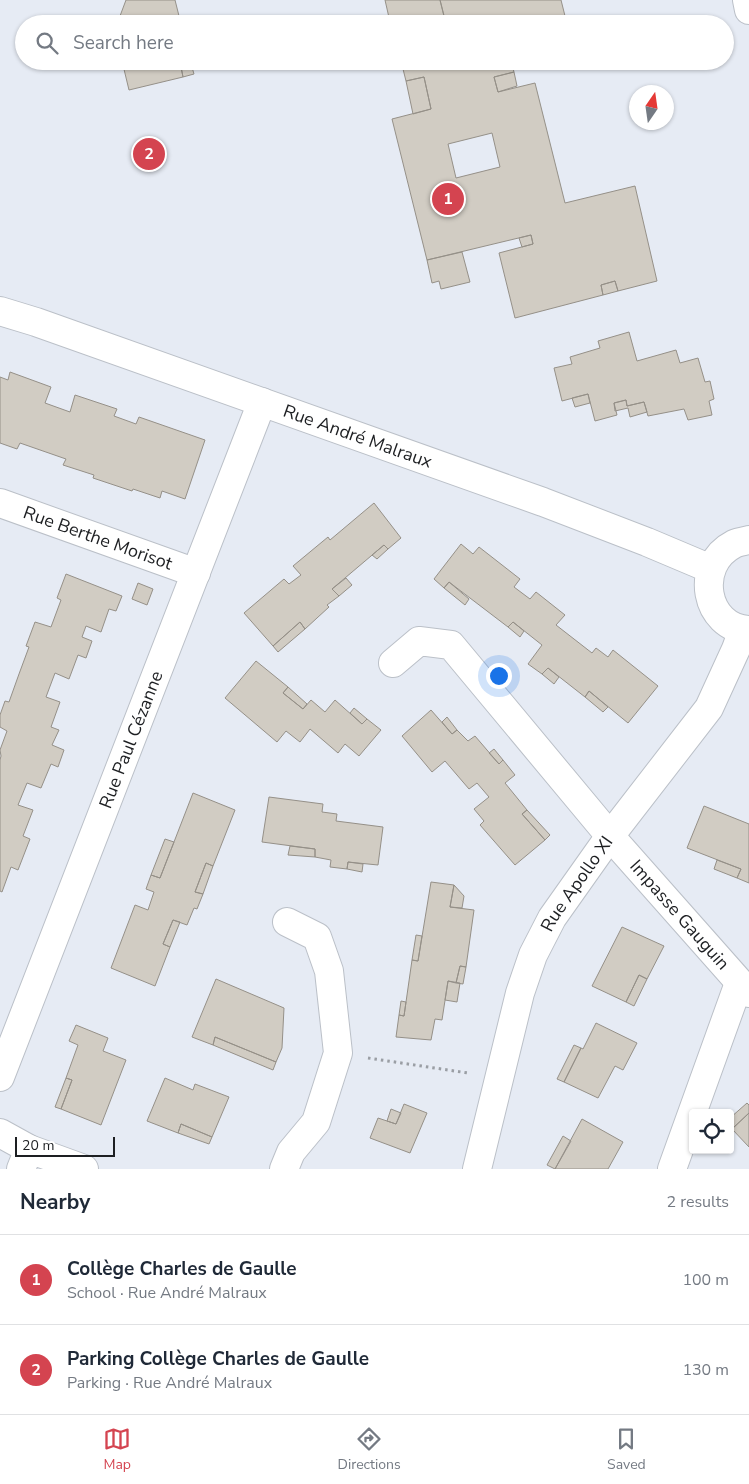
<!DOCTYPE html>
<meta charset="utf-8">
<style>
:root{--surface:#fff;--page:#f6f6f7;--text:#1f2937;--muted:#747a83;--line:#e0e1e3;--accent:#d44450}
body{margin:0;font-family:"Nunito Sans",sans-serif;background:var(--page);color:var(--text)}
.controls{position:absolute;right:15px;bottom:15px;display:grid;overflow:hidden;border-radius:5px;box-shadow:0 1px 4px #0004}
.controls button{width:45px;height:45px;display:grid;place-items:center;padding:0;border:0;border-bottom:1px solid var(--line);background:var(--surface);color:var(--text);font:25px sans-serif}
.compass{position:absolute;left:629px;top:85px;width:45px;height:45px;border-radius:50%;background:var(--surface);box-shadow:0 1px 4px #0004;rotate:13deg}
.scale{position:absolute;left:15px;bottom:12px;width:100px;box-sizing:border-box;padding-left:5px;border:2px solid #1d1f22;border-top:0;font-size:14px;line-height:18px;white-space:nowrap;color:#1d1f22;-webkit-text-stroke:4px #fff;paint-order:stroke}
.you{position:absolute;left:498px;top:675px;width:18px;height:18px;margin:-12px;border:4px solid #fff;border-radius:50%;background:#1a73e8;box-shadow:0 0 0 8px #1a73e833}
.badge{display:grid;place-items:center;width:32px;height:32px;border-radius:50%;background:var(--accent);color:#fff;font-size:16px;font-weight:700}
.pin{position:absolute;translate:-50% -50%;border:2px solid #fff;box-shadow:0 1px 5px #0006}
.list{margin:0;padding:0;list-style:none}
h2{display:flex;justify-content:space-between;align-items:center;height:65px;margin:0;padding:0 20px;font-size:21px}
h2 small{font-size:16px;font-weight:400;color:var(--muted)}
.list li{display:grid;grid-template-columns:32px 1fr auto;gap:15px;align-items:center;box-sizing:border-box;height:90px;padding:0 20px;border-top:1px solid var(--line)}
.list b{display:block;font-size:19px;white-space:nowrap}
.list p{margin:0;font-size:16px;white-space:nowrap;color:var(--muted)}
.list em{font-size:16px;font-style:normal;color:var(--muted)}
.icon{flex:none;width:28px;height:28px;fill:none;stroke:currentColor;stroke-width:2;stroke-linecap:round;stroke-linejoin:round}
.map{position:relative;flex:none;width:749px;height:1169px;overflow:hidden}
.search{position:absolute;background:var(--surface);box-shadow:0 1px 4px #0004;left:15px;right:15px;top:15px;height:55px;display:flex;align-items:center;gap:12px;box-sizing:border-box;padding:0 18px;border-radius:28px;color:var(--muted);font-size:19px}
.sheet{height:245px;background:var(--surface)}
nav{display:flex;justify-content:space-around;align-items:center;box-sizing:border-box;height:70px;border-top:1px solid var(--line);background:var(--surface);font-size:14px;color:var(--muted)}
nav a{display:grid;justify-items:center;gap:2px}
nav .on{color:var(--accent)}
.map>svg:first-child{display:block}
.building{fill:#d1ccc3;stroke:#959088;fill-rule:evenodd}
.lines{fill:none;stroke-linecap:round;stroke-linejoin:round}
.minor-casing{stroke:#bbc0c8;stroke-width:30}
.path{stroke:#9a9ea4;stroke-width:3;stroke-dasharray:2.5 4;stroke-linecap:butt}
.minor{stroke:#fff;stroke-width:28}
.labels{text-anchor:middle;stroke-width:4;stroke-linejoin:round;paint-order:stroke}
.street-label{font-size:18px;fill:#1d1f22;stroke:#fff}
</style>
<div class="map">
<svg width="749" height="1169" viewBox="0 0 749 1169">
<rect width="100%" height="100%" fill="#e6ebf4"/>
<path class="building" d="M 126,0 L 175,0 L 181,24 L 117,24 Z
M 385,0 L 440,0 L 446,24 L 410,24 L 408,17 L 390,22 Z
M 440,0 L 561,0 L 567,24 L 446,24 Z
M 122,61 L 190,61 L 191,64 L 181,67 L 183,77 L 129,90 Z
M 401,61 L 511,61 L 514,72 L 494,77 L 498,92 L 535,83 L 565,203 L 635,186 L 657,281 L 618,291 L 615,281 L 601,285 L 603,295 L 515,318 L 499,253 L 533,244 L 531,235 L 427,260 L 392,119 L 431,109 L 424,77 L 406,81 ZM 492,133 L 500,167 L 456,178 L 448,144 Z
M 191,64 L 194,74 L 183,77 L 181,67 Z
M 514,72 L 517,86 L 498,92 L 494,77 Z
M 424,77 L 431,109 L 413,114 L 406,81 Z
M 531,235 L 533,244 L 522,247 L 519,238 Z
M 462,252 L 470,282 L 441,289 L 439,281 L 432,283 L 427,260 Z
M 615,281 L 618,291 L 603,295 L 601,285 Z
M 629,332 L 637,361 L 676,350 L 680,363 L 698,358 L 705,382 L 710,381 L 714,399 L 709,401 L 712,415 L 688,420 L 684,409 L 648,416 L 644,402 L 627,406 L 626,400 L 614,403 L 617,415 L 595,421 L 588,394 L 562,401 L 554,368 L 572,364 L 570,357 L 600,348 L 598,341 Z
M 10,372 L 51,387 L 45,403 L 70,412 L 75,395 L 117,409 L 114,416 L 136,424 L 139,417 L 205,440 L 185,499 L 162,491 L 160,498 L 133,489 L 132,491 L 93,478 L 94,475 L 63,465 L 66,459 L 20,443 L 17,449 L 0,443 L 0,377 L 8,380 Z
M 588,394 L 590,403 L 575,407 L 572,398 Z
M 626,400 L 627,406 L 644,402 L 647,412 L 630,417 L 628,408 L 615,411 L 614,403 Z
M 374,503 L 401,538 L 388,549 L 384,545 L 332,589 L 339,596 L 327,605 L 329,607 L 305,629 L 300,622 L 273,646 L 244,613 L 284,579 L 289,584 L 301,575 L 293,566 L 328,537 L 330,540 Z
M 461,544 L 473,554 L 479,547 L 520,579 L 514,587 L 530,599 L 536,592 L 565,615 L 556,625 L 592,653 L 596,648 L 608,657 L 613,650 L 658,686 L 628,723 L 589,691 L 585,697 L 548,668 L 542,674 L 528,664 L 542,645 L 513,622 L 508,627 L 449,582 L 444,588 L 434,579 Z
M 384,545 L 388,549 L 377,559 L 372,555 Z
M 66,574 L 122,596 L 116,611 L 109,609 L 101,632 L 86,626 L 82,637 L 92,641 L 86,658 L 78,655 L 69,679 L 55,673 L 46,697 L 60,702 L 51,727 L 59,730 L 52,745 L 64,750 L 58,767 L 51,764 L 41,788 L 27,783 L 18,805 L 33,810 L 23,836 L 30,839 L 18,870 L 11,867 L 2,892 L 0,891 L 0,760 L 1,756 L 0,750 L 7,731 L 0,727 L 0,715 L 5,701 L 9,702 L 19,674 L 29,647 L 26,646 L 35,622 L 51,627 L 61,600 L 57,598 Z
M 346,578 L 352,585 L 339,596 L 332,589 Z
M 449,582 L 469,599 L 465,605 L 444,588 Z
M 138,583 L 153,589 L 147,605 L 132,599 Z
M 300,622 L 305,629 L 278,652 L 273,646 Z
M 513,622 L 524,631 L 520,637 L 508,627 Z
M 256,661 L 288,687 L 283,693 L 303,709 L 311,700 L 325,712 L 335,700 L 362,724 L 367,719 L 381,730 L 359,756 L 345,744 L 338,753 L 310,729 L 300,742 L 286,731 L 277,742 L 225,698 Z
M 548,668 L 559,677 L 554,684 L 542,674 Z
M 288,687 L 307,704 L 303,709 L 283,693 Z
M 589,691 L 608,707 L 603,712 L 585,697 Z
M 354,708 L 367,719 L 362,724 L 350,713 Z
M 431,710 L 452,734 L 457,730 L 468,741 L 475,736 L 499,764 L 503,760 L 515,775 L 505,783 L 527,810 L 522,814 L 545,840 L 515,865 L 480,825 L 484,821 L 474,809 L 489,797 L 477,783 L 469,789 L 445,761 L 432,772 L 402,736 Z
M 447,717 L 457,730 L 452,734 L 442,722 Z
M 494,749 L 503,760 L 499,764 L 489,753 Z
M 193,793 L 235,810 L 213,866 L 206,863 L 195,892 L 203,894 L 197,909 L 194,908 L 187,925 L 173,920 L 163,944 L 170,947 L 155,986 L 111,968 L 135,905 L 148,910 L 154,892 L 146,889 L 151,875 L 160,878 Z
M 269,797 L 323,804 L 322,812 L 337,814 L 336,821 L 383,827 L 378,865 L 348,862 L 347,869 L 330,867 L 331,860 L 315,857 L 315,849 L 262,842 Z
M 704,806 L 749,824 L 749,883 L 737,878 L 741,869 L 687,848 Z
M 527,810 L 550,835 L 545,840 L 522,814 Z
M 165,839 L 174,842 L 160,878 L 151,875 Z
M 290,846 L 315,849 L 315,857 L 288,855 Z
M 717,860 L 741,869 L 737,878 L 714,869 Z
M 348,862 L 363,864 L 362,872 L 347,869 Z
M 206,863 L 213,866 L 203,894 L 195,892 Z
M 431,882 L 454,885 L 450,907 L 474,910 L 466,967 L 460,966 L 456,983 L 448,981 L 442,1020 L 435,1019 L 431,1040 L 396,1037 L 399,1015 L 404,1016 L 412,960 L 418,961 Z
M 454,885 L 464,896 L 462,908 L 450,907 Z
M 173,920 L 180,922 L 170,947 L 163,944 Z
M 622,927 L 664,946 L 647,979 L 639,975 L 626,1002 L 592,986 Z
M 416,935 L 422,936 L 418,961 L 412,960 Z
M 460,966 L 466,967 L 463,984 L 456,983 Z
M 639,975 L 647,979 L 634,1006 L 626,1002 Z
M 216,979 L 284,1008 L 282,1048 L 276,1062 L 215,1037 L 213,1045 L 192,1037 Z
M 448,981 L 460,983 L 457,1002 L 445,1000 Z
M 401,1001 L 406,1002 L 404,1016 L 399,1015 Z
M 596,1023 L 637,1043 L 623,1070 L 615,1066 L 598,1098 L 564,1082 L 581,1048 L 583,1049 Z
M 76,1025 L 108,1038 L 103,1051 L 126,1060 L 101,1125 L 61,1109 L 72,1080 L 66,1078 L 78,1045 L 69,1041 Z
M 215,1037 L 276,1062 L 273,1070 L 213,1045 Z
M 574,1045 L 581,1048 L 564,1082 L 557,1079 Z
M 66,1078 L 72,1080 L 61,1109 L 55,1107 Z
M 165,1078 L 193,1090 L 195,1084 L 229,1097 L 212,1137 L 181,1124 L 178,1133 L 147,1121 Z
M 747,1103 L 749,1105 L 749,1113 L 732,1129 L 730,1127 L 730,1118 Z
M 404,1104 L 427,1113 L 410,1153 L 370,1138 L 378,1118 L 396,1124 Z
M 391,1109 L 401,1113 L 396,1124 L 387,1121 Z
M 749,1113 L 749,1147 L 732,1129 Z
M 582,1119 L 623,1142 L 608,1169 L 555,1169 Z
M 181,1124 L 212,1137 L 209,1144 L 178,1133 Z
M 563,1136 L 571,1141 L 555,1169 L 547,1165 Z"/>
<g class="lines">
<g class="minor-casing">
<g id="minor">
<path d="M 747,0 L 749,10"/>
<path id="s1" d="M 0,311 L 36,322 L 543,502 L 647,542 L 711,569"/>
<path id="s2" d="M 0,503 L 196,573"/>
<path d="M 749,540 C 744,541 738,542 734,544 C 693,565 705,628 749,630"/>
<path id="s3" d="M 393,663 L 419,641 L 451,645 L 610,836 L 749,993"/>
<path id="s4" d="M 0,1077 L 262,402"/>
<path d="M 0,1133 L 29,1149"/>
<path d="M 21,1169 L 29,1149 L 84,1169"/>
<path d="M 284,1169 L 291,1152 L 316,1122 L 338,1053 L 329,971 L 317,937 L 287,922"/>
<path id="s5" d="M 477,1169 L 520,993 L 533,955 L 552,918 L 610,836 L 709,708 L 736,649 L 743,630"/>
<path d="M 672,1169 L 739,983"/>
</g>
</g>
<path class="path" d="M 368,1058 L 468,1073"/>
<use href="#minor" class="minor"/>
</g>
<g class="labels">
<g class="street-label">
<text dy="6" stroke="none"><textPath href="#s1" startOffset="379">Rue André Malraux</textPath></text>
<text dy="6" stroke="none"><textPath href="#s2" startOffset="104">Rue Berthe Morisot</textPath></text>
<text dy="6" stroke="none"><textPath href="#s4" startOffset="362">Rue Paul Cézanne</textPath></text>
<text dy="6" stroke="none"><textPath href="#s5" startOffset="305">Rue Apollo XI</textPath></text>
<text dy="6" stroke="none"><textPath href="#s3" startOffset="420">Impasse Gauguin</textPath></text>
</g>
</g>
</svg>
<div class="controls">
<button><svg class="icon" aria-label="locate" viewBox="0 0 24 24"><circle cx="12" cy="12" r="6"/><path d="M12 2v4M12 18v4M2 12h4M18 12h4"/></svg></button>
</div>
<svg class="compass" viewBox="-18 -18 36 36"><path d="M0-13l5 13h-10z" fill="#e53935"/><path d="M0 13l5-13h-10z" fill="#747a83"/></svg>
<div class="scale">20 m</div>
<div class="you"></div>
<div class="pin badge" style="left:448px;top:199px">1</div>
<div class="pin badge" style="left:149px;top:154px">2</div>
<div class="search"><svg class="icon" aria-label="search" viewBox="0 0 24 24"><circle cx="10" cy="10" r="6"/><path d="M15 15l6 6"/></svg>Search here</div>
</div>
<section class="sheet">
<h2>Nearby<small>2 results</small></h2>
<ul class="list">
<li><span class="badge">1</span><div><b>Collège Charles de Gaulle</b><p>School · Rue André Malraux</p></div><em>100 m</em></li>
<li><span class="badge">2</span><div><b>Parking Collège Charles de Gaulle</b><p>Parking · Rue André Malraux</p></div><em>130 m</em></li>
</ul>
</section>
<nav>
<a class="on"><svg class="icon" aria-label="map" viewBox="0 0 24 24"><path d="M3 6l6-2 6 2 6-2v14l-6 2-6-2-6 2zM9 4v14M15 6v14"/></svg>Map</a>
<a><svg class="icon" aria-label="directions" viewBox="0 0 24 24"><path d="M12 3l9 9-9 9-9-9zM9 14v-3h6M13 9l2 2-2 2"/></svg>Directions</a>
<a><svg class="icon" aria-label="saved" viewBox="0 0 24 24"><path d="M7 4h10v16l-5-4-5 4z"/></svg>Saved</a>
</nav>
